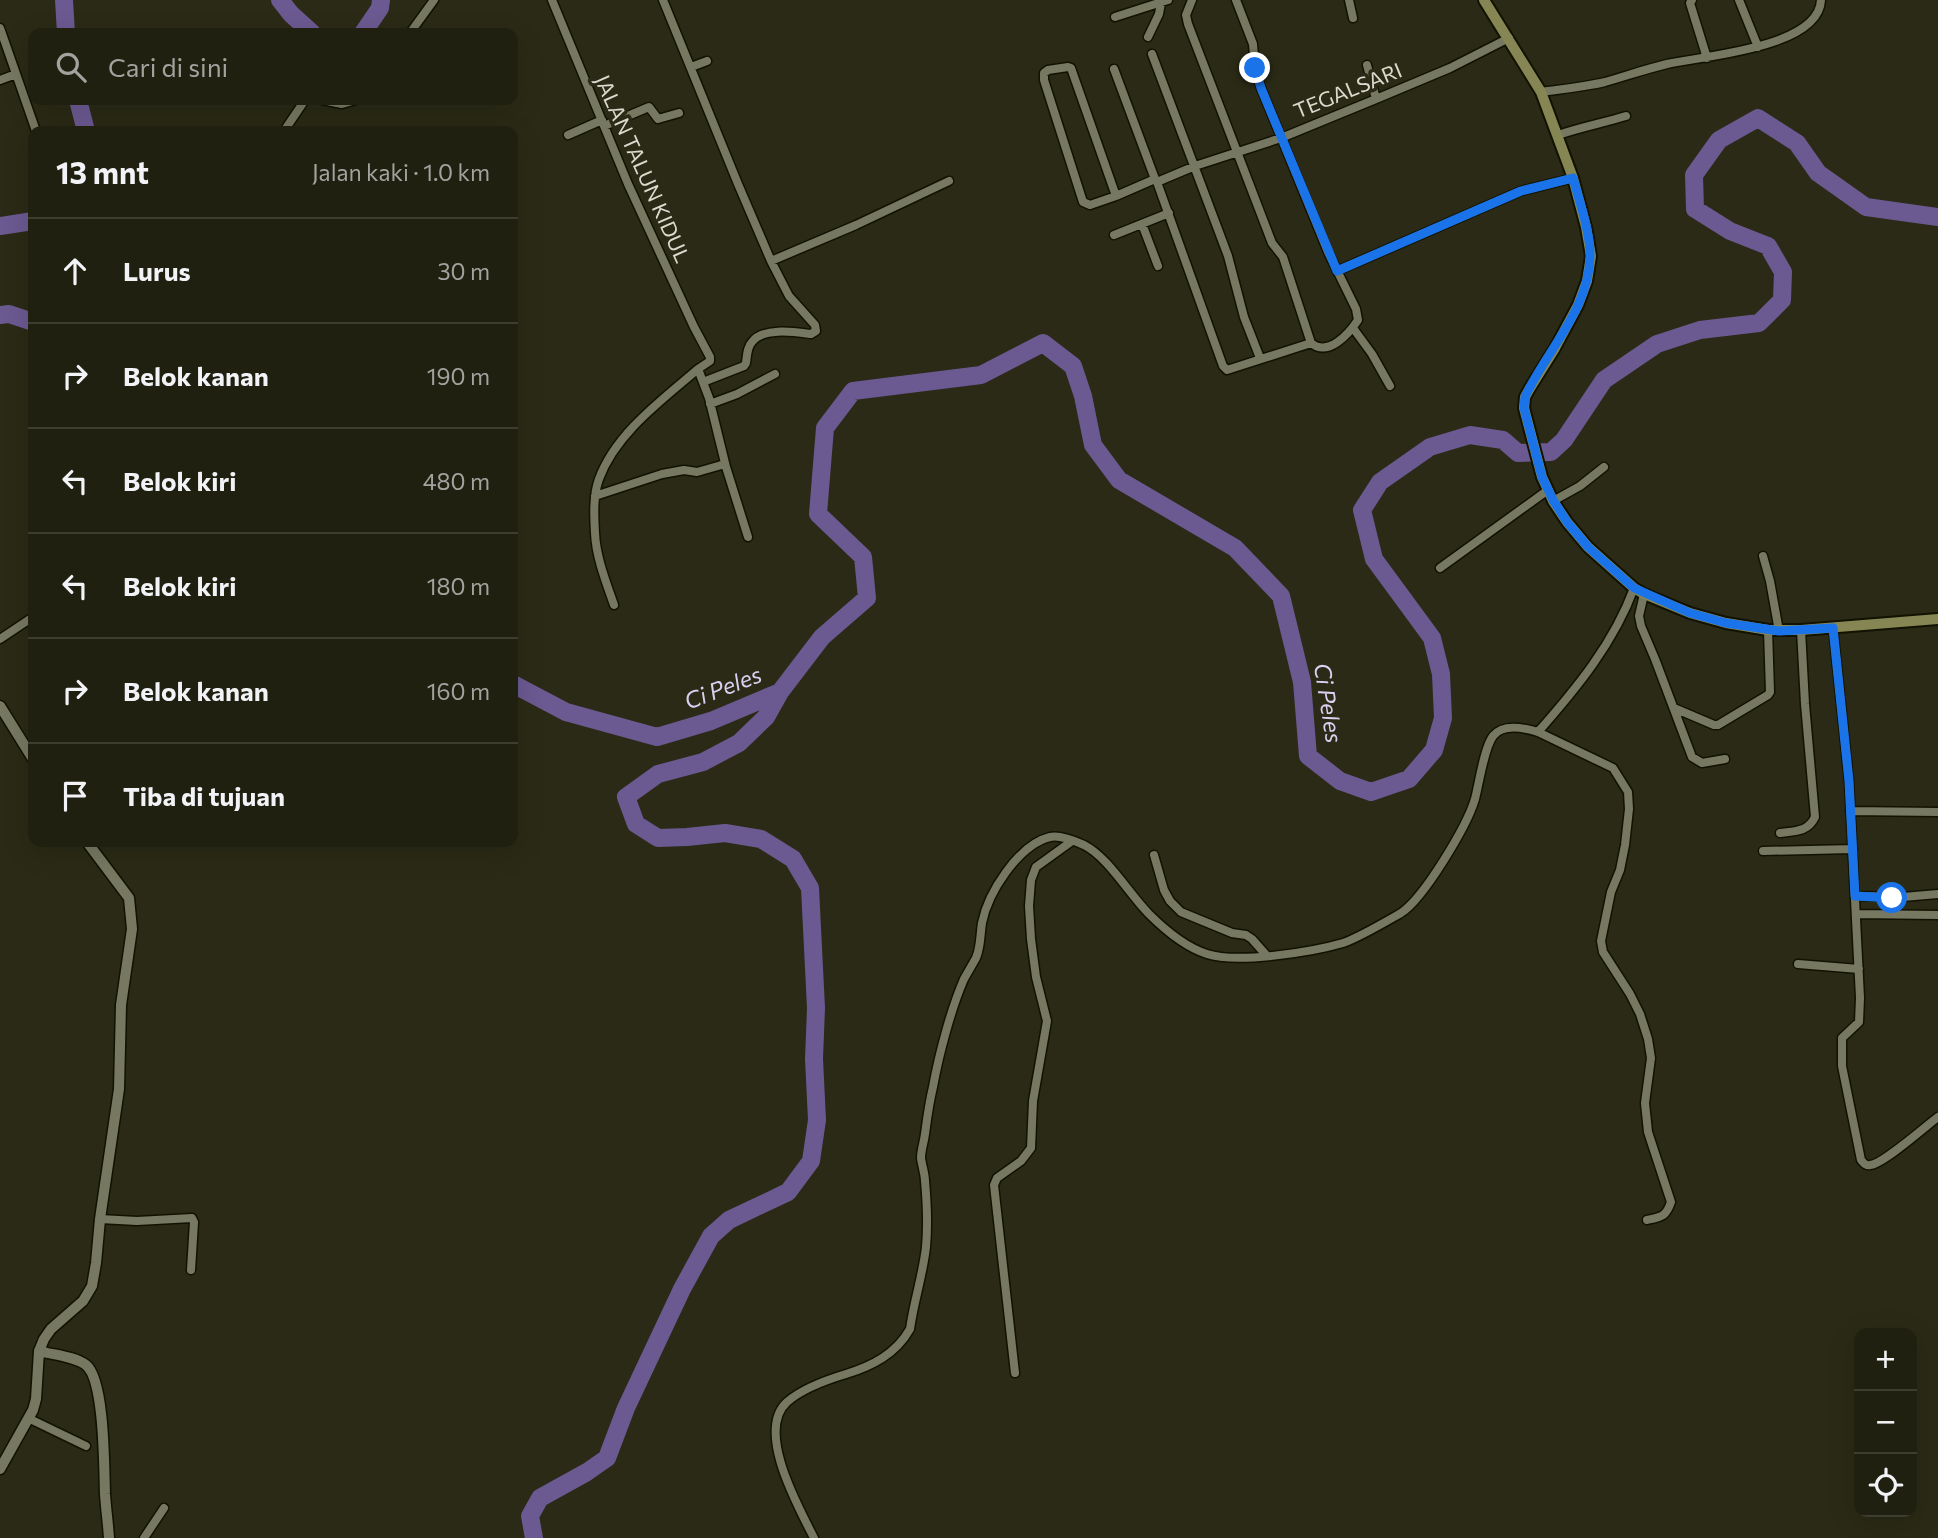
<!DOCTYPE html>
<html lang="id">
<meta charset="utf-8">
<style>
:root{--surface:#202010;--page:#282819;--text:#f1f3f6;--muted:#a2a39f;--line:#3d3e30}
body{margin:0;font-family:Commissioner,sans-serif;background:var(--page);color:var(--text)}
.controls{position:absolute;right:21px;bottom:21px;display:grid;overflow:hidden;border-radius:14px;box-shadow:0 7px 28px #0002}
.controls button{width:63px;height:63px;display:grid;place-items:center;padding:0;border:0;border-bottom:2px solid var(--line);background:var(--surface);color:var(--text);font:35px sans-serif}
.stop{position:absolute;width:21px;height:21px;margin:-16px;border:5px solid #1a73e8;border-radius:50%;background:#fff}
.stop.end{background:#1a73e8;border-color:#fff;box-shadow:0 2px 7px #0008}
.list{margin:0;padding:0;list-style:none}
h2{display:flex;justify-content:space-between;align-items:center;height:91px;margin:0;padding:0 28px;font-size:30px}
h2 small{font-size:23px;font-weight:400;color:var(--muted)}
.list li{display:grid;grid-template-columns:46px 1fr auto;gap:21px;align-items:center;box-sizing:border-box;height:105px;padding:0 28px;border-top:2px solid var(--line)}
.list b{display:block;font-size:26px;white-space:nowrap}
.list em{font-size:23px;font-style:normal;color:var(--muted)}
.icon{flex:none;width:38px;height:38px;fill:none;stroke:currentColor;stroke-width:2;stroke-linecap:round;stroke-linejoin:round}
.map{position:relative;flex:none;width:1938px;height:1538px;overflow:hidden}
.search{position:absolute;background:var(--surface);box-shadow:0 7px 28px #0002;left:28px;top:28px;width:490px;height:77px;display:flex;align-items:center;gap:18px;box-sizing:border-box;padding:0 24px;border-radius:14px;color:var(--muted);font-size:26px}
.panel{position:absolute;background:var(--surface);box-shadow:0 7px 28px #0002;left:28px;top:126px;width:490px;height:721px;border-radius:14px}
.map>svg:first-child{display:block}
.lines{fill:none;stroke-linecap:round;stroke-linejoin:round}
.river{stroke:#6b5991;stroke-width:18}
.minor-casing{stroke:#121202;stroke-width:11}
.tertiary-casing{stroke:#121202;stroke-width:13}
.secondary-casing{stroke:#121202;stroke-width:14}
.minor{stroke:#777861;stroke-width:8}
.tertiary{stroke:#777861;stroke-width:10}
.secondary{stroke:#858653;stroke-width:10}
.route{stroke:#1a73e8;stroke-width:9}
.labels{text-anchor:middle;stroke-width:7;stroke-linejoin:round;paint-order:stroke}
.street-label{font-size:21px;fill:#dadbce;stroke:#2a2a16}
.water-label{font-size:23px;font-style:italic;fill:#d9d0f2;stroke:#2a2a16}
</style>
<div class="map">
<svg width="1938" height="1538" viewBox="0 0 1938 1538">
<rect width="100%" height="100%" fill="#2a2a16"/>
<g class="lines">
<path class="river" d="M 64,0 L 66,33
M 280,0 L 291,14 L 312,33
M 363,33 L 380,8 L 381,0
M 78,100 L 86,131
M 0,226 L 33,221
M 0,315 L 9,314 L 33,322
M 513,684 L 566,712 L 657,737 L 711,721 L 780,692 L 822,637 L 867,598 L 863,557 L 818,514 L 825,428 L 853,391 L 981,375 L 1043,343 L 1073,366 L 1083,396 L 1093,445 L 1119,480 L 1235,548 L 1281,596 L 1302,682 L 1308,756 L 1340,781 L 1371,792 L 1409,779 L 1434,750 L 1443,718 L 1441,674 L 1432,638 L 1374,559 L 1362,510 L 1380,482 L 1430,447 L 1470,435 L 1503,440 L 1518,453 L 1551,452 L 1564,440 L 1604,380 L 1657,344 L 1700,330 L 1759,323 L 1782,300 L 1783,272 L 1768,246 L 1730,231 L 1695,209 L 1694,175 L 1719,140 L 1758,118 L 1797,143 L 1818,173 L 1866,207 L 1938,217
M 534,1538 L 530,1516 L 540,1498 L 587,1472 L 607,1458 L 626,1408 L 682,1289 L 711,1236 L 729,1220 L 788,1192 L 811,1161 L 817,1120 L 814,1059 L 816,1008 L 810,888 L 793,859 L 761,839 L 725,833 L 687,837 L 658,838 L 636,824 L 626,797 L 658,774 L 703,762 L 739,743 L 766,717 L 780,692"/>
<g class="minor-casing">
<path id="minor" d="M 552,0 L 628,184 L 694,327 L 710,357 L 710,361 L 698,369 L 709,398 L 726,467 L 748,537
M 663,0 L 738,184 L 771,261 L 856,225 L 949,181
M 1192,0 L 1186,15 L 1188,24 L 1272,243 L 1283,257 L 1311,343
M 1349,0 L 1353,18
M 1692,0 L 1690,3 L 1707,58
M 1739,0 L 1758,47
M 1115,17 L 1168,0
M 0,28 L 36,131
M 410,33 L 434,0
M 1148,37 L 1159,14 L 1161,3
M 1152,54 L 1228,256 L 1244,317 L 1260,358
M 1367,65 L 1376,99
M 691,67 L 707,61
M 1114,69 L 1155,179
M 0,80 L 16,74
M 1541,92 C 1562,89 1584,87 1605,82 C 1626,76 1646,69 1667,64 C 1702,56 1819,48 1821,0
M 322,100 L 342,104 L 356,100
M 604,126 L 649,107 L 658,119 L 679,113
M 284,131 L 305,100
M 568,135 L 602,120
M 1558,135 C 1581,127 1603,123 1626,116
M 1157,182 L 1223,366 L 1227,370 L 1311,343 C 1328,357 1348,335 1358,320 L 1356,309 L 1328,252 L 1261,88 L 1255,68 L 1253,44 L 1236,0
M 1116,196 L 1090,205 L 1083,202 L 1044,80 L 1044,73 L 1048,70 L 1068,67 L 1071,68 L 1116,196 L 1155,179 L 1157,182 L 1195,166 L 1281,138 L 1376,99 L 1450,68 L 1509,38
M 1142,224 L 1158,266
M 1114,235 L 1169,213
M 1337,271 L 1521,191 L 1573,178
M 1353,328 L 1372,354 L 1390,386
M 703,382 L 744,366 L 746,363 C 747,356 747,347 752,342 C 763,327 795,332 811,334 L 816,331 L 815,325 L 789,296 L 771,261
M 710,404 L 737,394 L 775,374
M 595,496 L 662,474 L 684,470 L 697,472 L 725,464
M 1553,501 L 1580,486 L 1604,467
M 1763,556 L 1770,581 L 1779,631
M 1440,568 L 1548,490
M 1644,594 L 1639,616 L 1641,626 L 1655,659 L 1692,757 L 1702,763 L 1725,759
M 614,605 C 606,582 596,557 595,533 C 594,516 593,495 599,479 C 616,433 662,400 698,369
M 1833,628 L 1849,781 L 1860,998 L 1859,1022 L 1842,1038 L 1842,1066 L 1861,1160 C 1864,1163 1865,1166 1870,1165 C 1882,1165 1926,1126 1938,1117
M 0,639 L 33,617
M 1674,708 L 1714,725 L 1718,725 L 1768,695 L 1770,692 L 1768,630
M 1538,732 C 1576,689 1614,643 1634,588
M 1850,811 L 1938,812
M 1780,833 C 1795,831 1808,832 1815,817 L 1805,704 L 1801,630
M 1763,851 L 1853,849
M 1154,855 L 1164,890 L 1170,901 L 1181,912 L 1232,933 L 1246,935 L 1252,939 L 1267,956
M 1855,896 L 1903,897 L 1938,894
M 1856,914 L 1938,915
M 1798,964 L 1859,969
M 100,1219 L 137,1221 L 192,1218 L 194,1222 L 191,1270
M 1015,1373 L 994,1185 L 997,1178 L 1021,1161 L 1031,1148 L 1033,1101 L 1047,1021 L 1036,977 L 1031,939 L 1029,906 L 1031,880 L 1036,867 L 1072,841
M 30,1419 L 86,1446
M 144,1538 L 164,1508
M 814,1538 C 799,1508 755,1431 787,1402 C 803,1388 826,1380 846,1374 C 872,1366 896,1354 910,1329 C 914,1301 923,1274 926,1247 C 928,1225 927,1203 925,1181 C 925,1174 922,1166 921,1158 C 921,1150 924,1142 925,1134 C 927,1119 929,1103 933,1087 C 939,1054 951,1009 964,979 C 968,972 972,965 976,958 C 981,946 980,935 982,923 C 988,893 1018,845 1050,837 C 1060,835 1075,841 1084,845 C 1108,857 1129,894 1149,914 C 1165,930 1185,947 1207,954 C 1237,964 1312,952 1343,943 C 1358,938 1387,921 1401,913 C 1424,898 1467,826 1475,799 C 1479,784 1484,748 1493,736 C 1503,723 1525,728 1538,732 L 1613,768 L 1628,792 L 1629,809 L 1625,845 L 1620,870 L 1611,892 L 1601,941 L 1603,952 L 1630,994 L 1640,1014 L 1648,1039 L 1651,1058 L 1645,1103 L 1648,1132 L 1671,1202 C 1666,1217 1661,1217 1647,1220"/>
</g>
<g class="tertiary-casing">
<path id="tertiary" d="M 0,706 L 33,759
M 39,1351 C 53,1355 74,1356 86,1365 C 105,1380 104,1470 105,1494 C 106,1509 108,1523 109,1538
M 0,1469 L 33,1410 L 36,1399 L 39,1351 L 44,1339 L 51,1329 L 83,1301 L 92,1286 L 96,1263 L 100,1219 L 119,1089 L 121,1005 L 132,929 L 129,898 L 87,842"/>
</g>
<g class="secondary-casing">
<path id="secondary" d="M 1484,0 L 1541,92 L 1573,178 L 1586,227 L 1591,256 L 1587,281 L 1578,305 L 1555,348 L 1530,388 L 1525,397 L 1524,408 L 1542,477 L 1553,501 L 1567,522 L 1588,547 L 1634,588 L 1644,594 L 1690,613 L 1726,623 L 1768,630 L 1801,630 L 1938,619"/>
</g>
<use href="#minor" class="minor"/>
<use href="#tertiary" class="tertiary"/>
<use href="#secondary" class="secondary"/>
</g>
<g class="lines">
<path class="route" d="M 1255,68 L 1261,88 L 1337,271 L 1521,191 L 1573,178 C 1579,200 1591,234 1590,257 C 1589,310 1546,351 1525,397 L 1524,408 L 1542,477 L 1553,500 L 1567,522 L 1588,547 L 1634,588 L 1690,613 L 1726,623 L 1779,631 L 1833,628 L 1849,781 L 1855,896 L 1892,898"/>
</g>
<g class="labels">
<g class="street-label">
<text transform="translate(1348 91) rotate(-22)" y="7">TEGALSARI</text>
<text transform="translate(642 169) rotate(66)" y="7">JALAN TALUN KIDUL</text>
</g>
<g class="water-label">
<text transform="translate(723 688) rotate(-21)" y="8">Ci Peles</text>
<text transform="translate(1328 703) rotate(81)" y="8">Ci Peles</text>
</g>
</g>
</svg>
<div class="controls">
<button>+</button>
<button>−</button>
<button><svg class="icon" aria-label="locate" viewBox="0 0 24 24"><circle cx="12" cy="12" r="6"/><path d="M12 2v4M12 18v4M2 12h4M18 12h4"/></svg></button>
</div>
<div class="stop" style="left:1892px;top:898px"></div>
<div class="stop end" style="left:1255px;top:68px"></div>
<div class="search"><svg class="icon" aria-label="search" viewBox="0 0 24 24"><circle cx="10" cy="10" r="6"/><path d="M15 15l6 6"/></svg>Cari di sini</div>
<section class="panel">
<h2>13 mnt<small>Jalan kaki · 1.0 km</small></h2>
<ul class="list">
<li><svg class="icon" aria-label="ahead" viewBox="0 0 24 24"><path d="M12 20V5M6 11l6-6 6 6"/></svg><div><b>Lurus</b></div><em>30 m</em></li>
<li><svg class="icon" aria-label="right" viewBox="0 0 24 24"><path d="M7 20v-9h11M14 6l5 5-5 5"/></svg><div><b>Belok kanan</b></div><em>190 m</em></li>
<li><svg class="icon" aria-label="left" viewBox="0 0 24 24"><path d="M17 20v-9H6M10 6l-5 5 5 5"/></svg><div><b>Belok kiri</b></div><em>480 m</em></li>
<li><svg class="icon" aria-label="left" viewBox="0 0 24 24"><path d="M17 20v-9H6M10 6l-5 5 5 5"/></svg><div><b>Belok kiri</b></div><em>180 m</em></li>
<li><svg class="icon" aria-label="right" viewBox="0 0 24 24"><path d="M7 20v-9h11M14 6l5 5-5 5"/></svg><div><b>Belok kanan</b></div><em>160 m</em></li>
<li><svg class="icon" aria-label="arrive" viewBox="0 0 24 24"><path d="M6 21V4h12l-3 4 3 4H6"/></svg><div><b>Tiba di tujuan</b></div></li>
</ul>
</section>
</div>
